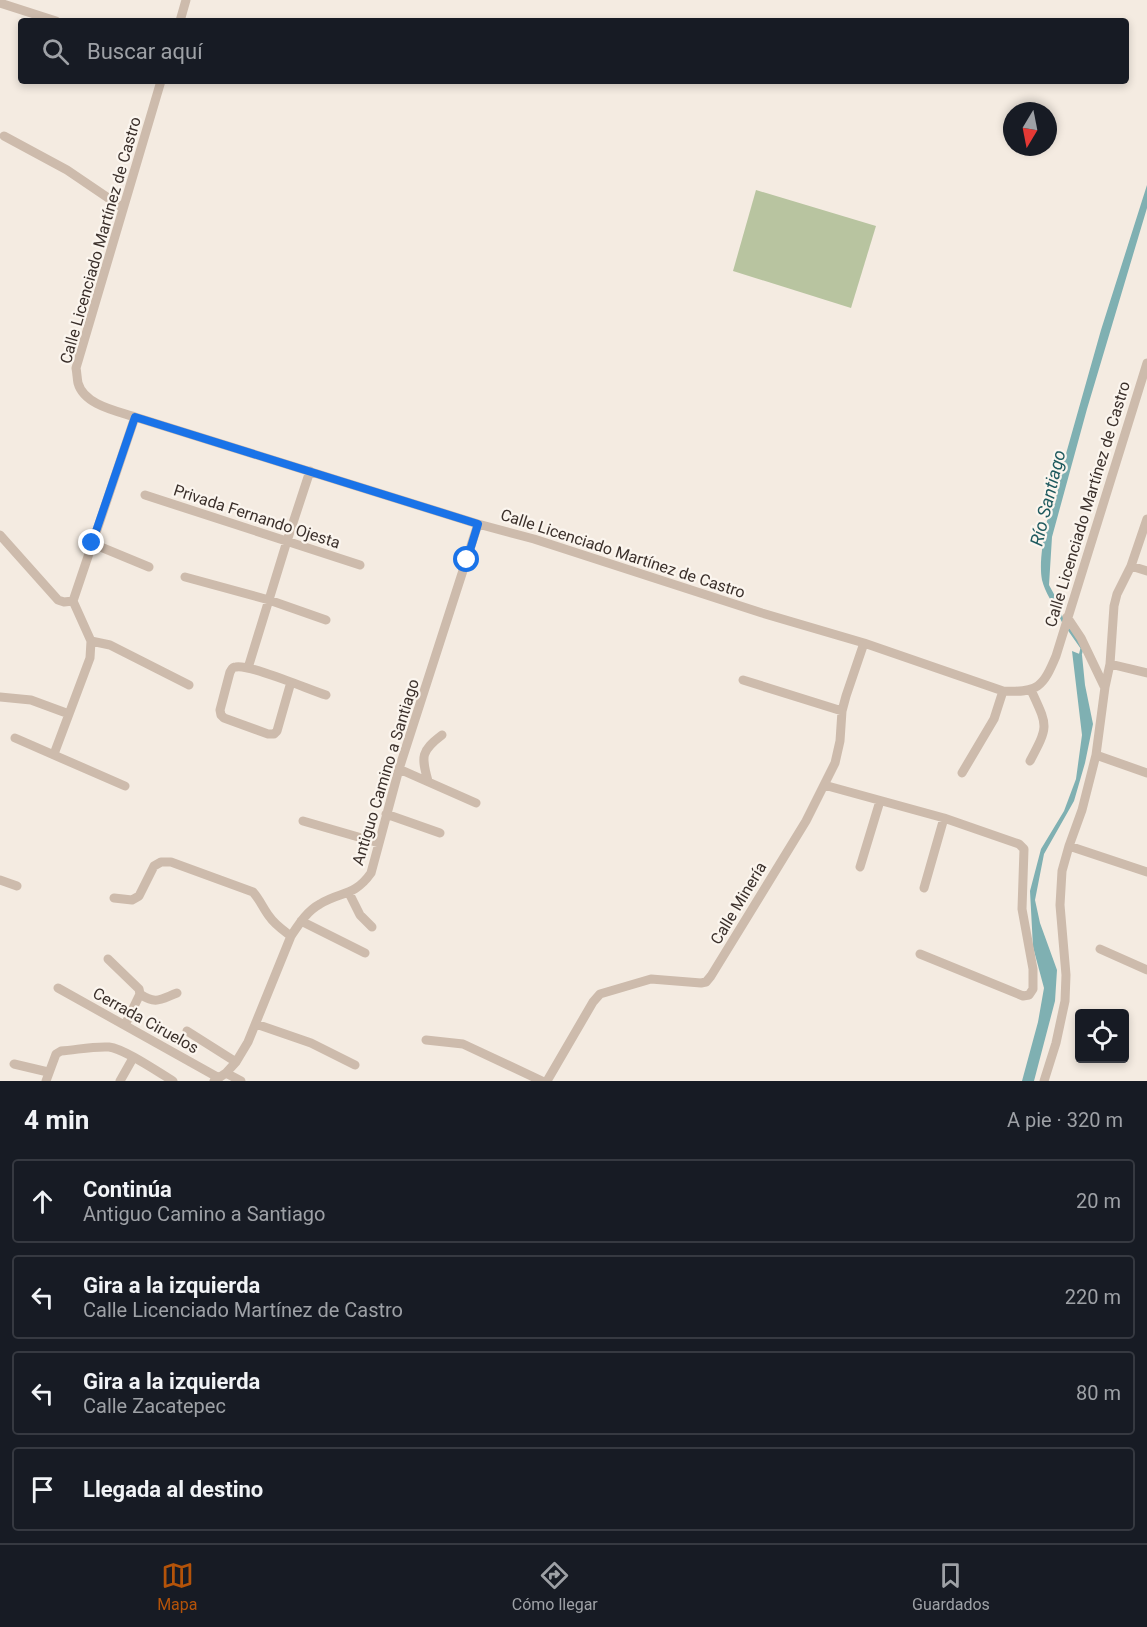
<!DOCTYPE html>
<html lang="es">
<meta charset="utf-8">
<style>
:root{--surface:#171b24;--page:#20242c;--text:#f1f3f6;--muted:#9ea1a6;--line:#363941;--accent:#b45309}
body{margin:0;font-family:Roboto,sans-serif;background:var(--page);color:var(--text)}
.controls{position:absolute;right:18px;bottom:18px;display:grid;overflow:hidden;border-radius:6px;box-shadow:0 3px 9px #0003}
.controls button{width:54px;height:54px;display:grid;place-items:center;padding:0;border:0;border-bottom:2px solid var(--line);background:var(--surface);color:var(--text);font:30px sans-serif}
.compass{position:absolute;left:1003px;top:102px;width:54px;height:54px;border-radius:50%;background:var(--surface);box-shadow:0 3px 9px #0003;rotate:190deg}
.stop{position:absolute;width:18px;height:18px;margin:-14px;border:4px solid #1a73e8;border-radius:50%;background:#fff}
.stop.end{background:#1a73e8;border-color:#fff;box-shadow:0 2px 6px #0008}
.list{margin:0;padding:0;list-style:none}
h2{display:flex;justify-content:space-between;align-items:center;height:78px;margin:0;padding:0 24px;font-size:26px}
h2 small{font-size:20px;font-weight:400;color:var(--muted)}
.list li{display:grid;grid-template-columns:39px 1fr auto;gap:18px;align-items:center;box-sizing:border-box;height:84px;margin:0 12px 12px;padding:0 12px;border:2px solid var(--line);border-radius:6px}
.list b{display:block;font-size:22px;white-space:nowrap}
.list p{margin:0;font-size:20px;white-space:nowrap;color:var(--muted)}
.list em{font-size:20px;font-style:normal;color:var(--muted)}
.icon{flex:none;width:33px;height:33px;fill:none;stroke:currentColor;stroke-width:2;stroke-linecap:round;stroke-linejoin:round}
.map{position:relative;flex:none;width:1147px;height:1081px;overflow:hidden}
.search{position:absolute;background:var(--surface);box-shadow:0 3px 9px #0003;left:18px;right:18px;top:18px;height:66px;display:flex;align-items:center;gap:15px;box-sizing:border-box;padding:0 21px;border-radius:6px;color:var(--muted);font-size:22px}
.sheet{height:462px;background:var(--surface)}
nav{display:flex;justify-content:space-around;align-items:center;box-sizing:border-box;height:84px;border-top:2px solid var(--line);background:var(--surface);font-size:16px;color:var(--muted)}
nav a{display:grid;justify-items:center;gap:3px}
nav .on{color:var(--accent)}
.map>svg:first-child{display:block}
.green{fill:#b8c4a0}
.water{fill:#7fb0b2}
.lines{fill:none;stroke-linecap:round;stroke-linejoin:round}
.stream{stroke:#7fb0b2;stroke-width:3}
.street{stroke:#cdbbac;stroke-width:9}
.route{stroke:#1a73e8;stroke-width:8}
.labels{text-anchor:middle;stroke-width:4.5;stroke-linejoin:round;paint-order:stroke}
.street-label{font-size:16px;fill:#3b302b;stroke:#fbf5ee}
.water-label{font-size:18px;font-style:italic;fill:#1f5a5e;stroke:#fbf5ee}
</style>
<div class="map">
<svg width="1147" height="1081" viewBox="0 0 1147 1081">
<rect width="100%" height="100%" fill="#f4ebe1"/>
<path class="green" d="M 756,190 L 876,226 L 851,308 L 733,271 Z"/>
<path class="water" d="M 1147,185 L 1147,208 L 1087,409 L 1052,537 L 1049,585 L 1061,607 L 1059,614 C 1053,604 1045,592 1042,580 C 1039,564 1043,544 1045,528 L 1101,330 Z
M 1072,651 L 1082,655 L 1085,685 L 1093,724 L 1085,763 L 1074,801 L 1044,854 L 1035,900 L 1040,923 L 1057,970 L 1055,1001 L 1034,1081 L 1022,1081 L 1038,1022 L 1044,988 L 1033,947 L 1030,891 L 1041,849 L 1064,811 L 1076,779 L 1082,735 Z"/>
<g class="lines">
<path class="stream" d="M 1058,610 L 1064,623
M 1068,628 L 1082,648 L 1080,656"/>
<path class="street" d="M 0,3 L 56,21
M 180,21 L 186,0
M 161,81 L 76,368 C 77,373 77,378 78,383 C 84,405 117,411 135,417 L 478,524 L 534,539 L 762,613 L 864,643 L 1003,691 C 1038,693 1043,687 1056,656 L 1147,363
M 4,136 L 67,170 L 123,208
M 145,495 L 360,565
M 0,535 L 58,600 L 64,602 L 73,601
M 91,543 L 149,567
M 1131,566 L 1147,571
M 185,577 L 269,600 L 326,620
M 73,601 L 135,417
M 73,601 L 91,641 L 110,645 L 189,685
M 1067,617 L 1081,638 L 1104,686
M 1110,664 L 1147,673
M 248,668 L 287,541 L 310,471
M 743,680 L 842,711
M 291,682 L 277,731 L 274,734 L 268,734 L 224,718 L 221,715 L 220,710 L 230,672 C 232,669 232,667 236,667 C 250,664 310,690 326,695
M 0,697 L 31,700 L 69,714
M 15,738 L 125,786
M 54,754 L 90,658 L 91,641
M 1096,755 L 1147,773
M 1030,761 C 1049,725 1048,727 1031,690
M 399,769 L 476,803
M 962,773 L 994,719 L 1003,691
M 428,781 C 421,756 421,751 442,735
M 824,785 L 944,818 L 1019,844 L 1024,849 L 1022,909 L 1033,969 L 1033,989 L 1029,995 L 1023,996 L 920,954
M 386,814 L 440,833
M 303,821 L 379,843
M 1069,846 L 1147,872
M 860,867 L 880,801
M 0,880 L 17,886
M 924,888 L 944,818
M 349,893 L 360,915 L 372,927
M 114,898 L 132,900 L 139,896 L 154,866 L 161,862 L 171,862 L 253,892 C 260,900 263,908 269,916 C 275,925 283,930 291,936
M 301,921 L 365,953
M 1100,949 L 1147,970
M 108,959 L 139,989 L 140,994 L 125,1025
M 58,988 L 219,1078
M 140,994 C 156,1005 161,999 177,993
M 256,1024 L 311,1043 L 355,1065
M 187,1031 L 236,1062
M 426,1040 L 463,1044 L 542,1081
M 14,1064 L 48,1072
M 226,1073 L 241,1081
M 46,1081 L 56,1054 L 61,1051 C 76,1050 93,1046 109,1047 C 125,1049 158,1072 173,1081
M 120,1081 L 133,1058
M 214,1081 L 226,1073 L 236,1062 L 248,1042 L 291,936 C 299,924 307,911 320,904 C 341,891 354,897 371,873 L 399,769 L 478,524
M 547,1081 L 593,1002 L 600,994 L 651,979 L 701,983 L 706,982 L 711,976 L 806,821 L 835,763 L 840,741 L 842,711 L 846,696 L 864,643
M 1044,1081 L 1056,1043 L 1065,1001 L 1066,975 L 1060,905 L 1062,871 L 1069,846 L 1082,810 L 1096,755 L 1105,687 L 1110,664 L 1114,606 L 1117,594 L 1131,566 L 1147,519"/>
</g>
<g class="lines">
<path class="route" d="M 92,543 L 135,417 L 478,524 L 467,560"/>
</g>
<g class="labels">
<g class="street-label">
<text transform="translate(100 240) rotate(-74)" y="6">Calle Licenciado Martínez de Castro</text>
<text transform="translate(1087 504) rotate(-73)" y="6">Calle Licenciado Martínez de Castro</text>
<text transform="translate(257 516) rotate(18)" y="6">Privada Fernando Ojesta</text>
<text transform="translate(623 553) rotate(18)" y="6">Calle Licenciado Martínez de Castro</text>
<text transform="translate(385 772) rotate(-73)" y="6">Antiguo Camino a Santiago</text>
<text transform="translate(738 903) rotate(-59)" y="6">Calle Minería</text>
<text transform="translate(146 1020) rotate(29)" y="6">Cerrada Ciruelos</text>
</g>
<g class="water-label">
<text transform="translate(1048 498) rotate(-76)" y="6">Río Santiago</text>
</g>
</g>
</svg>
<div class="controls">
<button><svg class="icon" aria-label="locate" viewBox="0 0 24 24"><circle cx="12" cy="12" r="6"/><path d="M12 2v4M12 18v4M2 12h4M18 12h4"/></svg></button>
</div>
<svg class="compass" viewBox="-18 -18 36 36"><path d="M0-13l5 13h-10z" fill="#e53935"/><path d="M0 13l5-13h-10z" fill="#9ea1a6"/></svg>
<div class="stop" style="left:467px;top:560px"></div>
<div class="stop end" style="left:92px;top:543px"></div>
<div class="search"><svg class="icon" aria-label="search" viewBox="0 0 24 24"><circle cx="10" cy="10" r="6"/><path d="M15 15l6 6"/></svg>Buscar aquí</div>
</div>
<section class="sheet">
<h2>4 min<small>A pie · 320 m</small></h2>
<ul class="list">
<li><svg class="icon" aria-label="ahead" viewBox="0 0 24 24"><path d="M12 20V5M6 11l6-6 6 6"/></svg><div><b>Continúa</b><p>Antiguo Camino a Santiago</p></div><em>20 m</em></li>
<li><svg class="icon" aria-label="left" viewBox="0 0 24 24"><path d="M17 20v-9H6M10 6l-5 5 5 5"/></svg><div><b>Gira a la izquierda</b><p>Calle Licenciado Martínez de Castro</p></div><em>220 m</em></li>
<li><svg class="icon" aria-label="left" viewBox="0 0 24 24"><path d="M17 20v-9H6M10 6l-5 5 5 5"/></svg><div><b>Gira a la izquierda</b><p>Calle Zacatepec</p></div><em>80 m</em></li>
<li><svg class="icon" aria-label="arrive" viewBox="0 0 24 24"><path d="M6 21V4h12l-3 4 3 4H6"/></svg><div><b>Llegada al destino</b></div></li>
</ul>
</section>
<nav>
<a class="on"><svg class="icon" aria-label="map" viewBox="0 0 24 24"><path d="M3 6l6-2 6 2 6-2v14l-6 2-6-2-6 2zM9 4v14M15 6v14"/></svg>Mapa</a>
<a><svg class="icon" aria-label="directions" viewBox="0 0 24 24"><path d="M12 3l9 9-9 9-9-9zM9 14v-3h6M13 9l2 2-2 2"/></svg>Cómo llegar</a>
<a><svg class="icon" aria-label="saved" viewBox="0 0 24 24"><path d="M7 4h10v16l-5-4-5 4z"/></svg>Guardados</a>
</nav>
